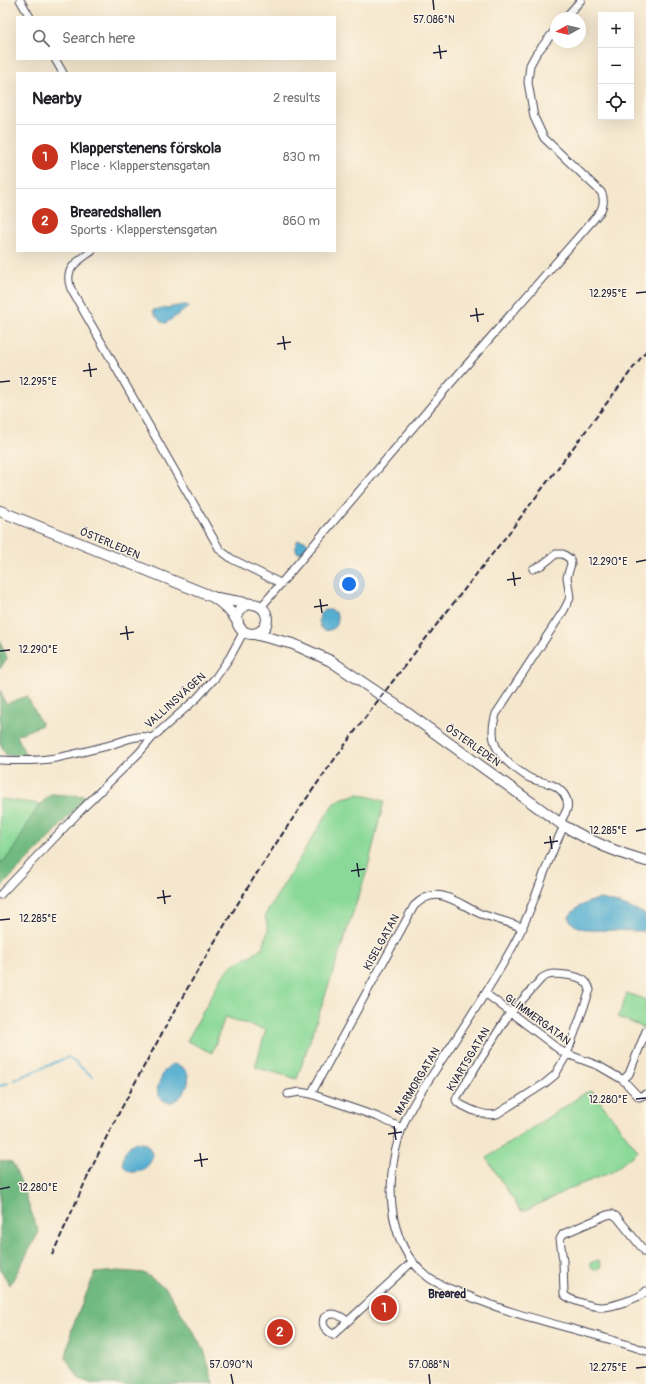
<!DOCTYPE html>
<meta charset="utf-8">
<style>
:root{--surface:#fff;--page:#f2f2f2;--text:#202124;--muted:#757577;--line:#e0e0e0;--accent:#c8321e}
body{margin:0;font-family:Pangolin,sans-serif;background:var(--page);color:var(--text)}
.controls{position:absolute;right:12px;top:12px;display:grid;overflow:hidden;border-radius:0px;box-shadow:0 4px 16px #0002}
.controls button{width:36px;height:36px;display:grid;place-items:center;padding:0;border:0;border-bottom:1px solid var(--line);background:var(--surface);color:var(--text);font:20px sans-serif}
.compass{position:absolute;left:550px;top:12px;width:36px;height:36px;border-radius:50%;background:var(--surface);box-shadow:0 4px 16px #0002;rotate:262deg}
.you{position:absolute;left:349px;top:584px;width:14px;height:14px;margin:-10px;border:3px solid #fff;border-radius:50%;background:#1a73e8;box-shadow:0 0 0 6px #1a73e833}
.badge{display:grid;place-items:center;width:26px;height:26px;border-radius:50%;background:var(--accent);color:#fff;font-size:13px;font-weight:700}
.pin{position:absolute;translate:-50% -50%;border:2px solid #fff;box-shadow:0 1px 4px #0006}
.list{margin:0;padding:0;list-style:none}
h2{display:flex;justify-content:space-between;align-items:center;height:52px;margin:0;padding:0 16px;font-size:17px}
h2 small{font-size:13px;font-weight:400;color:var(--muted)}
.list li{display:grid;grid-template-columns:26px 1fr auto;gap:12px;align-items:center;box-sizing:border-box;height:64px;padding:0 16px;border-top:1px solid var(--line)}
.list b{display:block;font-size:15px;white-space:nowrap}
.list p{margin:0;font-size:13px;white-space:nowrap;color:var(--muted)}
.list em{font-size:13px;font-style:normal;color:var(--muted)}
.icon{flex:none;width:22px;height:22px;fill:none;stroke:currentColor;stroke-width:2;stroke-linecap:round;stroke-linejoin:round}
.map{position:relative;flex:none;width:646px;height:1384px;overflow:hidden}
.search{position:absolute;background:var(--surface);box-shadow:0 4px 16px #0002;left:16px;top:16px;width:320px;height:44px;display:flex;align-items:center;gap:10px;box-sizing:border-box;padding:0 14px;border-radius:0px;color:var(--muted);font-size:15px}
.panel{position:absolute;background:var(--surface);box-shadow:0 4px 16px #0002;left:16px;top:72px;width:320px;height:180px;border-radius:0px}
.map>svg:first-child{display:block}
.green{fill:#8ad998;stroke:#567e6a}
.forest{fill:#6fb980;stroke:#486e5e}
.water{fill:#52aed0;stroke:#3a6886}
.lines{fill:none;stroke-linecap:round;stroke-linejoin:round}
.stream{stroke:#52aed0;stroke-width:2}
.street-casing{stroke:#424051;stroke-width:9}
.secondary-casing{stroke:#424051;stroke-width:12}
.street{stroke:#fff;stroke-width:7}
.secondary{stroke:#fff;stroke-width:10}
.rail{stroke:#22223b;stroke-width:2;stroke-dasharray:6 3;stroke-linecap:butt}
.ticks{fill:none;stroke:#22223b;stroke-width:1.5}
.labels{text-anchor:middle;stroke-width:3;stroke-linejoin:round;paint-order:stroke}
.street-label{font-size:11px;fill:#22223b;stroke:#fcf5e5}
.neighbourhood-label{font-size:12px;font-weight:bold;fill:#22223b;stroke:#fcf5e5}
.ticks-label{font-size:10px;text-anchor:middle;fill:#22223b;stroke:#fcf5e5;stroke-width:3;stroke-linejoin:round;paint-order:stroke}
</style>
<div class="map">
<svg width="646" height="1384" viewBox="0 0 646 1384">
<rect width="100%" height="100%" fill="#fcf5e5"/>
<filter id="ink" filterUnits="userSpaceOnUse"><feTurbulence type="fractalNoise" baseFrequency=".025" numOctaves="2"/><feDisplacementMap in="SourceGraphic" scale="8" xChannelSelector="R" yChannelSelector="G"/><feConvolveMatrix kernelMatrix="1 2 1 2 8 2 1 2 1" color-interpolation-filters="sRGB"/></filter>
<filter id="wash" filterUnits="userSpaceOnUse"><feTurbulence type="fractalNoise" baseFrequency=".012" numOctaves="4" result="noise"/><feDisplacementMap in="SourceGraphic" scale="16" xChannelSelector="R" yChannelSelector="G"/><feGaussianBlur stdDeviation="0.9" result="paint"/><feColorMatrix in="noise" values="0 0 0 0 0 0 0 0 0 0 0 0 0 0 0 0 0 1.4 0 .05"/><feComposite in="paint" operator="in"/></filter>
<g filter="url(#wash)">
<rect width="100%" height="100%" fill="#f5e7cd"/>
<path class="green" d="M 359,794 L 384,801 L 367,871 L 297,1079 L 255,1067 L 266,1030 L 225,1017 L 212,1053 L 187,1041 L 221,978 L 232,965 L 250,956 L 263,947 L 268,930 L 265,915 L 333,804 L 343,798 Z
M 0,799 L 40,804 C 31,817 13,858 0,863 Z
M 627,993 L 646,1000 L 646,1023 L 644,1028 L 618,1017 Z
M 592,1091 L 638,1151 L 612,1172 L 566,1190 L 559,1195 L 524,1211 L 520,1210 L 487,1159 L 488,1157 L 585,1093 Z
M 599,1260 L 602,1267 L 593,1270 L 590,1263 Z"/>
<path class="forest" d="M 0,641 L 7,658 L 0,669 Z
M 0,690 L 6,704 L 27,696 L 42,725 L 17,735 L 25,754 L 17,756 L 6,755 L 0,743 Z
M 51,794 L 86,796 L 54,833 L 0,888 L 0,863 C 12,858 25,827 33,815 C 38,807 44,800 51,794 Z
M 0,1160 L 12,1162 C 23,1184 29,1209 39,1232 L 10,1285 L 0,1269 Z
M 119,1271 L 144,1273 L 166,1288 L 204,1350 L 214,1384 L 93,1384 L 79,1379 L 66,1358 L 72,1328 L 95,1273 Z"/>
<path class="water" d="M 184,305 L 187,305 L 189,307 L 166,323 L 161,322 L 153,312 L 153,310 Z
M 298,540 L 306,541 L 309,544 L 303,551 L 299,553 L 296,551 L 296,543 Z
M 325,610 L 331,610 L 336,613 L 338,618 L 337,625 L 333,629 L 325,631 L 321,628 L 319,621 L 320,614 Z
M 601,899 L 614,902 L 646,914 L 646,931 L 589,930 C 580,928 571,926 569,917 C 574,907 590,900 601,899 Z
M 173,1064 C 199,1068 188,1098 170,1103 C 156,1099 155,1090 161,1078 C 164,1071 166,1067 173,1064 Z
M 136,1142 L 146,1144 C 168,1165 122,1186 123,1160 C 124,1151 128,1146 136,1142 Z"/>
<g class="lines">
<path class="stream" d="M 14,1080 L 68,1057 L 93,1077
M 0,1086 L 8,1083"/>
</g>
</g>
<g filter="url(#ink)">
<g class="lines">
<g class="street-casing">
<path id="street" d="M 20,0 L 30,17
M 565,18 L 581,0
M 55,59 L 63,73
M 92,251 C 77,262 63,268 71,289 L 220,550 L 232,559 L 280,583
M 533,569 L 542,565 L 556,554 L 563,554 L 570,559 L 571,564 L 567,577 L 570,598 L 564,610 L 496,714 C 488,739 496,754 516,769 C 521,772 526,777 532,779 C 538,781 544,782 550,784 C 560,787 570,798 567,809 C 565,814 562,819 560,823
M 261,607 L 450,384 L 600,212 C 604,205 605,199 601,192 L 565,158 L 544,138 L 534,117 L 528,82 L 530,65 L 536,54 L 556,29
M 0,760 C 18,761 38,761 56,758 C 73,755 90,750 107,746 C 121,742 137,733 152,738
M 564,826 C 544,866 534,909 512,948 C 490,987 466,1024 441,1061 C 429,1081 414,1099 405,1121 C 384,1170 383,1243 429,1278 C 440,1286 454,1290 466,1295 C 524,1320 587,1330 646,1351
M 0,895 L 83,808 L 139,753 L 152,738 L 197,698 L 216,677 L 230,657 L 244,631
M 554,974 C 567,975 587,975 590,990 L 567,1054 L 555,1075 L 544,1084 L 497,1114 C 484,1117 469,1109 458,1103 L 456,1100 L 457,1097 L 507,1017 L 542,978 L 548,975 Z
M 485,993 L 561,1051 L 567,1054 L 599,1066 L 623,1080 L 629,1074 L 646,1031
M 623,1080 L 639,1097 L 646,1094
M 288,1094 L 300,1092 L 311,1094 L 378,1117 L 402,1128
M 311,1094 L 414,906 C 438,882 457,904 481,914 C 495,919 509,922 523,928
M 646,1253 L 617,1217 L 612,1214 L 607,1215 L 563,1234 L 560,1239 L 563,1261 L 564,1294 C 567,1300 594,1307 602,1307 C 611,1307 641,1298 646,1291
M 347,1321 C 340,1315 332,1310 324,1318 C 321,1327 327,1330 333,1335 L 413,1261"/>
</g>
<g class="secondary-casing">
<path id="secondary" d="M 0,511 L 213,597 C 224,604 231,611 238,622
M 217,598 L 251,604
M237 619a15 15 0 1 1 30 0a15 15 0 1 1-30 0Z
M 254,634 L 293,644 L 331,661 L 403,710 L 564,826 C 590,841 617,853 646,861"/>
</g>
<use href="#street" class="street"/>
<use href="#secondary" class="secondary"/>
<path class="rail" d="M 52,1255 C 71,1214 89,1172 109,1132 C 157,1040 208,949 264,862 C 338,747 424,641 508,534 C 554,473 600,412 646,351"/>
</g>
</g>
<path class="ticks" d="M 433,0 L 434,10M 439,45 L 441,59M 433,53 L 447,51M 636,293 L 646,292M 476,308 L 478,322M 470,316 L 484,314M 283,336 L 285,350M 277,344 L 291,342M 89,363 L 91,377M 83,371 L 97,369M 0,382 L 10,381M 636,562 L 646,560M 513,572 L 515,586M 507,580 L 521,578M 320,599 L 322,613M 314,607 L 328,605M 126,626 L 128,640M 120,634 L 134,632M 0,651 L 10,650M 636,831 L 646,829M 550,836 L 552,849M 544,843 L 558,841M 357,863 L 359,877M 351,871 L 365,869M 163,890 L 165,904M 157,898 L 171,896M 0,920 L 10,919M 636,1099 L 646,1098M 394,1126 L 396,1140M 388,1134 L 402,1132M 200,1153 L 202,1167M 194,1161 L 208,1159M 0,1189 L 10,1187M 636,1368 L 646,1367M 231,1374 L 233,1384M 429,1374 L 430,1384"/>
<g class="labels">
<g class="street-label">
<text transform="translate(110 543) rotate(23)" y="4">ÖSTERLEDEN</text>
<text transform="translate(175 700) rotate(-42)" y="4">VALLINSVÄGEN</text>
<text transform="translate(473 745) rotate(35)" y="4">ÖSTERLEDEN</text>
<text transform="translate(381 942) rotate(-61)" y="4">KISELGATAN</text>
<text transform="translate(538 1019) rotate(36)" y="4">GLIMMERGATAN</text>
<text transform="translate(468 1059) rotate(-59)" y="4">KVARTSGATAN</text>
<text transform="translate(417 1081) rotate(-59)" y="4">MARMORGATAN</text>
</g>
<g class="neighbourhood-label">
<text x="447" y="1298">Breared</text>
</g>
</g>
<g class="ticks-label">
<text x="434" y="23">57.086°N</text>
<text x="608" y="297">12.295°E</text>
<text x="38" y="385">12.295°E</text>
<text x="608" y="565">12.290°E</text>
<text x="38" y="653">12.290°E</text>
<text x="608" y="834">12.285°E</text>
<text x="38" y="922">12.285°E</text>
<text x="608" y="1103">12.280°E</text>
<text x="38" y="1191">12.280°E</text>
<text x="231" y="1368">57.090°N</text>
<text x="429" y="1368">57.088°N</text>
<text x="608" y="1371">12.275°E</text>
</g>
</svg>
<div class="controls">
<button>+</button>
<button>−</button>
<button><svg class="icon" aria-label="locate" viewBox="0 0 24 24"><circle cx="12" cy="12" r="6"/><path d="M12 2v4M12 18v4M2 12h4M18 12h4"/></svg></button>
</div>
<svg class="compass" viewBox="-18 -18 36 36"><path d="M0-13l5 13h-10z" fill="#e53935"/><path d="M0 13l5-13h-10z" fill="#757577"/></svg>
<div class="you"></div>
<div class="pin badge" style="left:384px;top:1308px">1</div>
<div class="pin badge" style="left:280px;top:1332px">2</div>
<div class="search"><svg class="icon" aria-label="search" viewBox="0 0 24 24"><circle cx="10" cy="10" r="6"/><path d="M15 15l6 6"/></svg>Search here</div>
<section class="panel">
<h2>Nearby<small>2 results</small></h2>
<ul class="list">
<li><span class="badge">1</span><div><b>Klapperstenens förskola</b><p>Place · Klapperstensgatan</p></div><em>830 m</em></li>
<li><span class="badge">2</span><div><b>Brearedshallen</b><p>Sports · Klapperstensgatan</p></div><em>860 m</em></li>
</ul>
</section>
</div>
